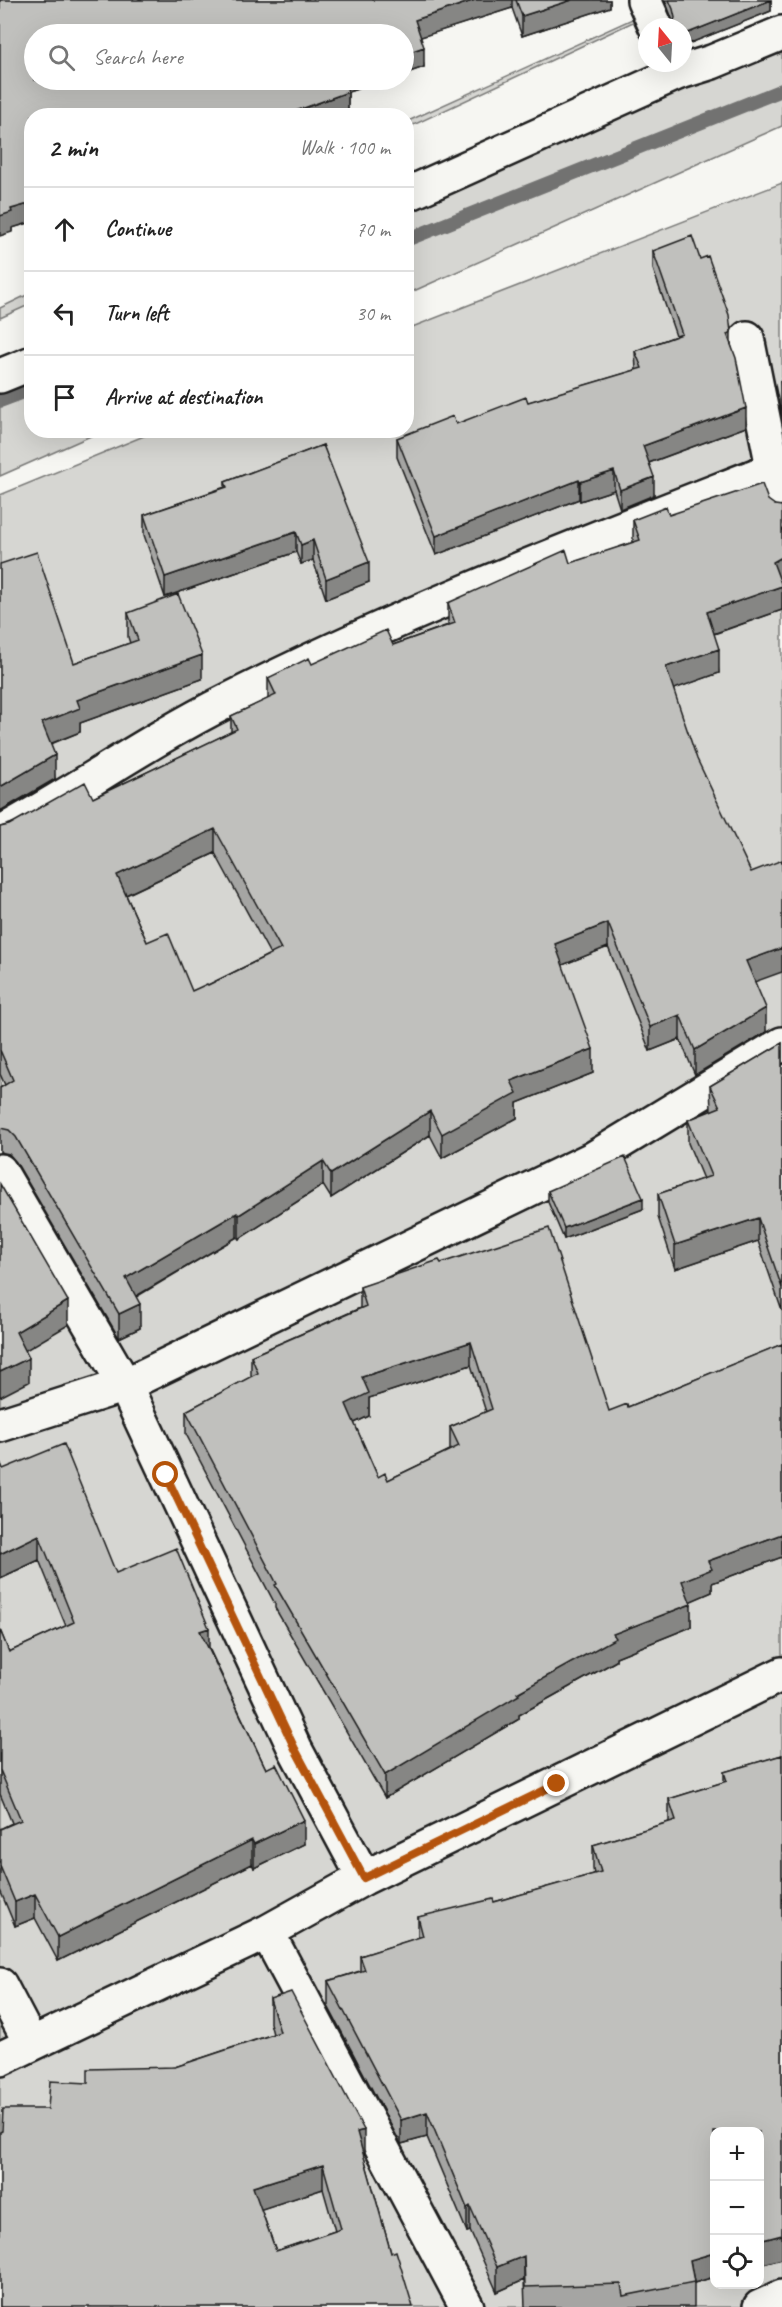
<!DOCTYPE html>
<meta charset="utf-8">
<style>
:root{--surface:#fff;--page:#f6f6f6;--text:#222;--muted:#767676;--line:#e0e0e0}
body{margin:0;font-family:Caveat,sans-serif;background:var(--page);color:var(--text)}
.controls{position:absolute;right:18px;bottom:18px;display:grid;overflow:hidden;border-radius:12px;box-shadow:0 6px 24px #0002}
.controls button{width:54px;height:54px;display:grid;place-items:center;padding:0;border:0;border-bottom:2px solid var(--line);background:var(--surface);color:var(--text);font:30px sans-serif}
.compass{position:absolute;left:638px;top:18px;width:54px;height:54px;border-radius:50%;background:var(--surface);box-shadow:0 6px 24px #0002;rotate:342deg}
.stop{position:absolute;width:18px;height:18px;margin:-14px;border:4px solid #b45309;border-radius:50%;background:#fff}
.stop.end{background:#b45309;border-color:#fff;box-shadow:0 2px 6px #0008}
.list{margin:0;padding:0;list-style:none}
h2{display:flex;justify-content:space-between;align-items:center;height:78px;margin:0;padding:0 24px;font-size:26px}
h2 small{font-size:20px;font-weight:400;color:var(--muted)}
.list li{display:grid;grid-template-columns:39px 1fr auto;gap:18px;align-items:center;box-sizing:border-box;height:84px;padding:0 24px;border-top:2px solid var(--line)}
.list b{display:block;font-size:22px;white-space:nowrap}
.list em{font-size:20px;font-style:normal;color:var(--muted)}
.icon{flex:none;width:33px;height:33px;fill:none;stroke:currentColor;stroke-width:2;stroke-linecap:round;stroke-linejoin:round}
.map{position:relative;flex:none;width:782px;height:2307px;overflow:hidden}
.search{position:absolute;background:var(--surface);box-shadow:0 6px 24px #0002;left:24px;top:24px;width:390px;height:66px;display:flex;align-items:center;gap:15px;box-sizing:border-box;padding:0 21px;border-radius:33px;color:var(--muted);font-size:22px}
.panel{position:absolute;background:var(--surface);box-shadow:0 6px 24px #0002;left:24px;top:108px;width:390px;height:330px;border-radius:24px}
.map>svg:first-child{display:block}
.green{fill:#d6d6d2;stroke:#797977;stroke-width:1.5;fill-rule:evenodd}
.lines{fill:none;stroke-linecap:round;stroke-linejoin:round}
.stream{stroke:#727271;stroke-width:14}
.minor-casing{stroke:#1c1c1c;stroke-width:38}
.minor{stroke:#f6f6f2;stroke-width:33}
.wall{fill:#a5a5a3;stroke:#1c1c1c;stroke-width:1.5;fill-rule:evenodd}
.shaded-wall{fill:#868684;stroke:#1c1c1c;stroke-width:1.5}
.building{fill:#c0c0bd;stroke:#1c1c1c;stroke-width:1.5;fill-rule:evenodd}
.route{stroke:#b45309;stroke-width:8}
</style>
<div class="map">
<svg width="782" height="2307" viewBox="0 0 782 2307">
<rect width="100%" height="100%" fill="#f6f6f2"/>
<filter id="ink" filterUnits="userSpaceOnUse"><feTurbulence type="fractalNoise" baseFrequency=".0167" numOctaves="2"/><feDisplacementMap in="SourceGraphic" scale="12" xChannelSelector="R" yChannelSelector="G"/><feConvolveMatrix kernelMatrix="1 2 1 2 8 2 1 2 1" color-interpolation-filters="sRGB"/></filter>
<g filter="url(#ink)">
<path class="green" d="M 674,0 L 680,0 L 407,128 L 406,122 Z
M 782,43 L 782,126 L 407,294 L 407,196 Z
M 782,183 L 782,2307 L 0,2307 L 0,495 L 156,431 L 406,430 L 407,329 ZM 714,2132 L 760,2132 L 760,2284 L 714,2284 Z
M 31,293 L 31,304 L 0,318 L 0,308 Z
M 31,348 L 32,430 L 102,431 L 0,476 L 0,361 Z"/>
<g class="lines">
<path class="stream" d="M 406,240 L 782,90
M 0,401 L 32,389"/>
<g class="minor-casing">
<path id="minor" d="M 644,0 L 656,27
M 406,195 L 677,73 L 712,62 L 782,33
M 747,338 L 782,512
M 0,376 L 32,363
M 0,833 C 77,791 149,740 227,701 C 404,611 589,541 773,469
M 0,1171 L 125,1385 L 295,1749 L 364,1878
M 0,1425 L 125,1385 L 594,1158 L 782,1044
M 267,1932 L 467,2307
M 0,1985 L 31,2044
M 0,2059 L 267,1932 L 364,1878 L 782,1674
M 760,2307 L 782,2297"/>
</g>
<use href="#minor" class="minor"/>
</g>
<path class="wall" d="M 0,0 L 610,0 L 610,7 L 522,36 L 512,8 L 420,37 L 424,67 L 404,74 L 404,34 L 34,80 L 385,80 L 348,92 L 348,112 L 32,116 L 32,222 L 12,228 L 12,232 Z
M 665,0 L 771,0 L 771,11 L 683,46 L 683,27 L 673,21 Z
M 653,251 L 731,344 L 746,427 L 649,463 L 654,495 L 620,509 L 614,490 L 580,501 L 579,499 L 436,555 L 397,457 L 397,438 L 456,424 L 636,370 L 635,351 L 676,336 L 653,269 Z
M 782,380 L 782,417 L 780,405 L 780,381 Z
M 323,445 L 369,582 L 326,599 L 313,560 L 301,564 L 296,552 L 165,597 L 144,535 L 144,515 L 225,487 L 225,482 Z
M 669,515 L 780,582 L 782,610 L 714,634 L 719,673 L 673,689 L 755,982 L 766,1032 L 695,1075 L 680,1039 L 650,1051 L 608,947 L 562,965 L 593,1073 L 517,1103 L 517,1118 L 442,1158 L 430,1135 L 331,1198 L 323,1185 L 239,1239 L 237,1237 L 136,1297 L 140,1328 L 119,1338 L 16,1162 L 9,1154 L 0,1152 L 0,1088 L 5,1085 L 0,1074 L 0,827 L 93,798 L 231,732 L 231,716 L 268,699 L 268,678 L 312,664 L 393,645 L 448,625 L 448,603 L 633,543 L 633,520 ZM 215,853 L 270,954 L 208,985 L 192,991 L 147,942 L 126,895 Z
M 128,613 L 202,679 L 80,723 L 80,732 L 51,744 L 55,779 L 0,811 L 74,663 L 130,643 L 128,637 Z
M 782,1043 L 782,1311 L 758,1241 L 675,1269 L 658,1217 L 658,1194 L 703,1179 L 688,1143 L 688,1120 L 711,1111 L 710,1086 Z
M 548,1191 L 643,1209 L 564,1239 L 548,1202 Z
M 441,1263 L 609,1411 L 628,1407 L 782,1344 L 782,1557 L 712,1583 L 712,1592 L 690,1601 L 691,1627 L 616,1657 L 616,1661 L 519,1715 L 519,1719 L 385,1798 L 275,1608 L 275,1604 L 186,1434 L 186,1411 L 251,1377 L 251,1356 L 360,1308 L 360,1287 ZM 471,1365 L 486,1412 L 450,1427 L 450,1450 L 388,1480 L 378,1477 L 354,1423 L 369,1416 L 369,1398 Z
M 0,1462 L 3,1469 L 116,1573 L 209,1648 L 266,1769 L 304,1844 L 254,1868 L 252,1864 L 58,1961 L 35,1918 L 15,1926 L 0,1890 L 0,1829 L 12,1823 L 0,1794 L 0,1630 L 9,1652 L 66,1626 L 39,1560 L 0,1578 Z
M 782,1755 L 782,2259 L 759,2265 L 759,2132 L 714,2132 L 714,2277 L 694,2283 L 694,2307 L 525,2307 L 524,2280 L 497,2292 L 470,2231 L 467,2232 L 427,2137 L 401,2144 L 328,2006 L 328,1981 L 360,1971 L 360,1956 L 418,1938 L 418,1917 L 494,1902 L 594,1874 L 593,1869 L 593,1845 L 669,1822 L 669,1799 L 724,1782 L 724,1772 Z
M 270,1999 L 364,2154 L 363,2154 L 391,2253 L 0,2307 L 2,2131 L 48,2109 L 88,2083 L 175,2067 L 273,2034 L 270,2023 ZM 323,2189 L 335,2231 L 276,2251 L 261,2209 Z"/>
<path class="shaded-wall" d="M 475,0 L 512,0 L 512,8 L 415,39 L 415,20 Z
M 572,0 L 610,0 L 610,7 L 522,36 L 522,16 Z
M 771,0 L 771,11 L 683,46 L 683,35 Z
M 424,47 L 424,67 L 404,74 L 404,54 Z
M 342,80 L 385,80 L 342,94 Z
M 348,92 L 348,112 L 338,116 L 282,116 Z
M 32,203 L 32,222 L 12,228 L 12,232 L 0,236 L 0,216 L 11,209 Z
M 731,332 L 731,351 L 727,334 Z
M 746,408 L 746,427 L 643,465 L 643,446 Z
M 614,471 L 614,490 L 580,501 L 580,482 Z
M 654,477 L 654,495 L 620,509 L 620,490 Z
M 579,480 L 579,499 L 436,555 L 436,536 Z
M 296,532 L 296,552 L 165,597 L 165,577 Z
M 313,540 L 313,560 L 301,564 L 301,545 Z
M 782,557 L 782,582 L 773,586 L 773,562 Z
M 369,562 L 369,582 L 326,599 L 326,579 Z
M 782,586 L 782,610 L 707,636 L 707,612 Z
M 719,649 L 719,673 L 666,692 L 666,667 Z
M 202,655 L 202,679 L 80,723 L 80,732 L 42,747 L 42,723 L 77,700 Z
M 55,755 L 55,779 L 0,811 L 0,787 Z
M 215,829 L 215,853 L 117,899 L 117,875 Z
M 608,923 L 608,947 L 555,968 L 555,944 Z
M 782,948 L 782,972 L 746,985 L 746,961 Z
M 766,1008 L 766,1032 L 695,1075 L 695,1050 Z
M 680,1015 L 680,1039 L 650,1051 L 650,1027 Z
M 593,1049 L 593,1073 L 517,1103 L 517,1118 L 442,1158 L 442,1134 L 511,1081 Z
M 430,1111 L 430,1135 L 331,1198 L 331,1174 Z
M 323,1161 L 323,1185 L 239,1239 L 239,1215 Z
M 643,1198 L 643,1209 L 564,1239 L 564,1228 Z
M 237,1213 L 237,1237 L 126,1302 L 126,1278 Z
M 758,1218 L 758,1241 L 675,1269 L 675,1245 Z
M 68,1301 L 68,1325 L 16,1356 L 16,1332 Z
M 140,1304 L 140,1328 L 119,1338 L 119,1314 Z
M 471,1342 L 471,1365 L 369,1398 L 369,1416 L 346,1427 L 346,1404 L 362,1377 Z
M 29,1358 L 29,1382 L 0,1397 L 0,1372 Z
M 782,1534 L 782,1557 L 712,1583 L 712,1592 L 682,1605 L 682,1581 L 708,1561 Z
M 39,1535 L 39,1560 L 0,1578 L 0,1554 Z
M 691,1604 L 691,1627 L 616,1657 L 616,1661 L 519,1715 L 519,1719 L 385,1798 L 385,1775 L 613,1634 Z
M 209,1628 L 209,1652 L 200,1631 Z
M 304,1820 L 304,1844 L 254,1868 L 254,1844 Z
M 252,1840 L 252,1864 L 58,1961 L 58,1937 Z
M 35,1894 L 35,1918 L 15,1926 L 15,1902 Z
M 427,2112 L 427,2137 L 401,2144 L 401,2120 Z
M 364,2130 L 364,2154 L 357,2156 L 357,2132 Z
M 323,2165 L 323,2189 L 253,2212 L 253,2187 Z
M 470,2206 L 470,2231 L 467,2232 L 467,2208 Z
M 782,2235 L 782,2259 L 759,2265 L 759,2241 Z
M 714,2253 L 714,2277 L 694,2283 L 690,2260 Z
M 524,2256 L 524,2280 L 497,2292 L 497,2267 Z"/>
<path class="building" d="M 0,0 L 475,0 L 415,20 L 424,47 L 404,54 L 404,34 L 34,34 L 34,80 L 344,80 L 348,92 L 282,116 L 32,116 L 32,203 L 11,209 L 12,212 L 0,216 Z
M 516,0 L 572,0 L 522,16 Z
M 669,0 L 771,0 L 683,35 L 683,27 L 671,27 L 675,18 L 673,9 Z
M 692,236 L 700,259 L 708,256 L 729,315 L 731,332 L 727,334 L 736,358 L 746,408 L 643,446 L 654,477 L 620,490 L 614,471 L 580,482 L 579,480 L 436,536 L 397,438 L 453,416 L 456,424 L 526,397 L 528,402 L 642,368 L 635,351 L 682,334 L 653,251 Z
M 782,380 L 782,393 L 780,381 Z
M 323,445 L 369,562 L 326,579 L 313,540 L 301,545 L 296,532 L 165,577 L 144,515 L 227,487 L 225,482 Z
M 762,484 L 768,500 L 775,505 L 782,506 L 782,557 L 773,562 L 782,586 L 707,612 L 719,649 L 666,667 L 697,759 L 751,872 L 782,860 L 782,948 L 746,961 L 766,1008 L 695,1050 L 680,1015 L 650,1027 L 608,923 L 555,944 L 593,1049 L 511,1081 L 517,1093 L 442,1134 L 430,1111 L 331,1174 L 323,1161 L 239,1215 L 237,1213 L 126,1278 L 140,1304 L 119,1314 L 16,1137 L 9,1130 L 0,1128 L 0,1088 L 13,1080 L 0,1050 L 0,827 L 9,825 L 85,782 L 93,798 L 237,729 L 231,716 L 276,695 L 268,678 L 309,658 L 312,664 L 386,630 L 393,645 L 455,623 L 448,603 L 566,550 L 570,563 L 640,540 L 633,520 L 666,507 L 669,515 ZM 215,829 L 281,949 L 208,985 L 207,984 L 192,991 L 168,933 L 147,942 L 117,875 Z
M 37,552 L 74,663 L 138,640 L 128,613 L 178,594 L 202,655 L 77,700 L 80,708 L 42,723 L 55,755 L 0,787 L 0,564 Z
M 782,1043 L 782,1288 L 758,1218 L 675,1245 L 658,1194 L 711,1176 L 688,1120 L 720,1107 L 710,1086 Z
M 625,1157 L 643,1198 L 564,1228 L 548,1191 Z
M 0,1184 L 68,1301 L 16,1332 L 29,1358 L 0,1372 Z
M 549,1228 L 609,1411 L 627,1404 L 628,1407 L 782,1344 L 782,1534 L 708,1561 L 712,1569 L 682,1581 L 691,1604 L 613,1634 L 616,1638 L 517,1693 L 519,1695 L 385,1775 L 275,1585 L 277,1584 L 186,1411 L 258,1373 L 251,1356 L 366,1306 L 360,1287 L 439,1260 L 441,1263 ZM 471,1342 L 492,1409 L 450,1427 L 459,1446 L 388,1480 L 385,1473 L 378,1477 L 346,1404 L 369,1393 L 362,1377 Z
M 64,1444 L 116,1573 L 176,1548 L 209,1628 L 200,1631 L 266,1769 L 276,1764 L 304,1820 L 254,1844 L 252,1840 L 58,1937 L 35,1894 L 15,1902 L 0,1866 L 0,1829 L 21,1820 L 0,1770 L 0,1630 L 9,1652 L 74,1622 L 39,1535 L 0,1554 L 0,1462 L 3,1469 Z
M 782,1755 L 782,2235 L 759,2241 L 759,2132 L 714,2132 L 714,2253 L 690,2260 L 694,2282 L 623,2296 L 621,2284 L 525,2287 L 524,2256 L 497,2267 L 470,2206 L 467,2208 L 427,2112 L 401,2120 L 328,1981 L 365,1970 L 360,1956 L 423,1936 L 418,1917 L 493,1899 L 494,1902 L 601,1872 L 593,1845 L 676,1820 L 669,1799 L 727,1781 L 724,1772 Z
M 291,1992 L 364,2130 L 357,2132 L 391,2253 L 396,2251 L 413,2307 L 0,2307 L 0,2132 L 2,2131 L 3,2109 L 48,2109 L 50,2081 L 88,2083 L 88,2069 L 175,2067 L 280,2032 L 270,1999 ZM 323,2165 L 341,2229 L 276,2251 L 253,2187 Z"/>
</g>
<g class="lines" filter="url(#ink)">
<path class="route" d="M 166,1475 L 295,1749 L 364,1878 L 557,1784"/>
</g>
</svg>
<div class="controls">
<button>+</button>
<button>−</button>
<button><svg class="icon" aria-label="locate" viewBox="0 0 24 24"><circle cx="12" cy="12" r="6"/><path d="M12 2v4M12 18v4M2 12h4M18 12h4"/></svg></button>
</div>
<svg class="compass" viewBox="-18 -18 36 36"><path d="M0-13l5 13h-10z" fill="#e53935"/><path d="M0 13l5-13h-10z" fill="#767676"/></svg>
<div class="stop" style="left:166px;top:1475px"></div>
<div class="stop end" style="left:557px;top:1784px"></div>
<div class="search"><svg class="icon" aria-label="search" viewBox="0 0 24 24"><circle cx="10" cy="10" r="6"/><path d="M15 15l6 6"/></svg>Search here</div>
<section class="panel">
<h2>2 min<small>Walk · 100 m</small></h2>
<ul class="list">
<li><svg class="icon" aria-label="ahead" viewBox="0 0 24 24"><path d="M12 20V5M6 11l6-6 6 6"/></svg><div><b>Continue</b></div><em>70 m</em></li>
<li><svg class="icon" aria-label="left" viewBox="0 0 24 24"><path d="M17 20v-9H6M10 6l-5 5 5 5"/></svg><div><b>Turn left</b></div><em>30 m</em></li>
<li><svg class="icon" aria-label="arrive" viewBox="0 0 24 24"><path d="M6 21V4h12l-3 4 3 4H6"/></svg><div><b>Arrive at destination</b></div></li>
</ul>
</section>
</div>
